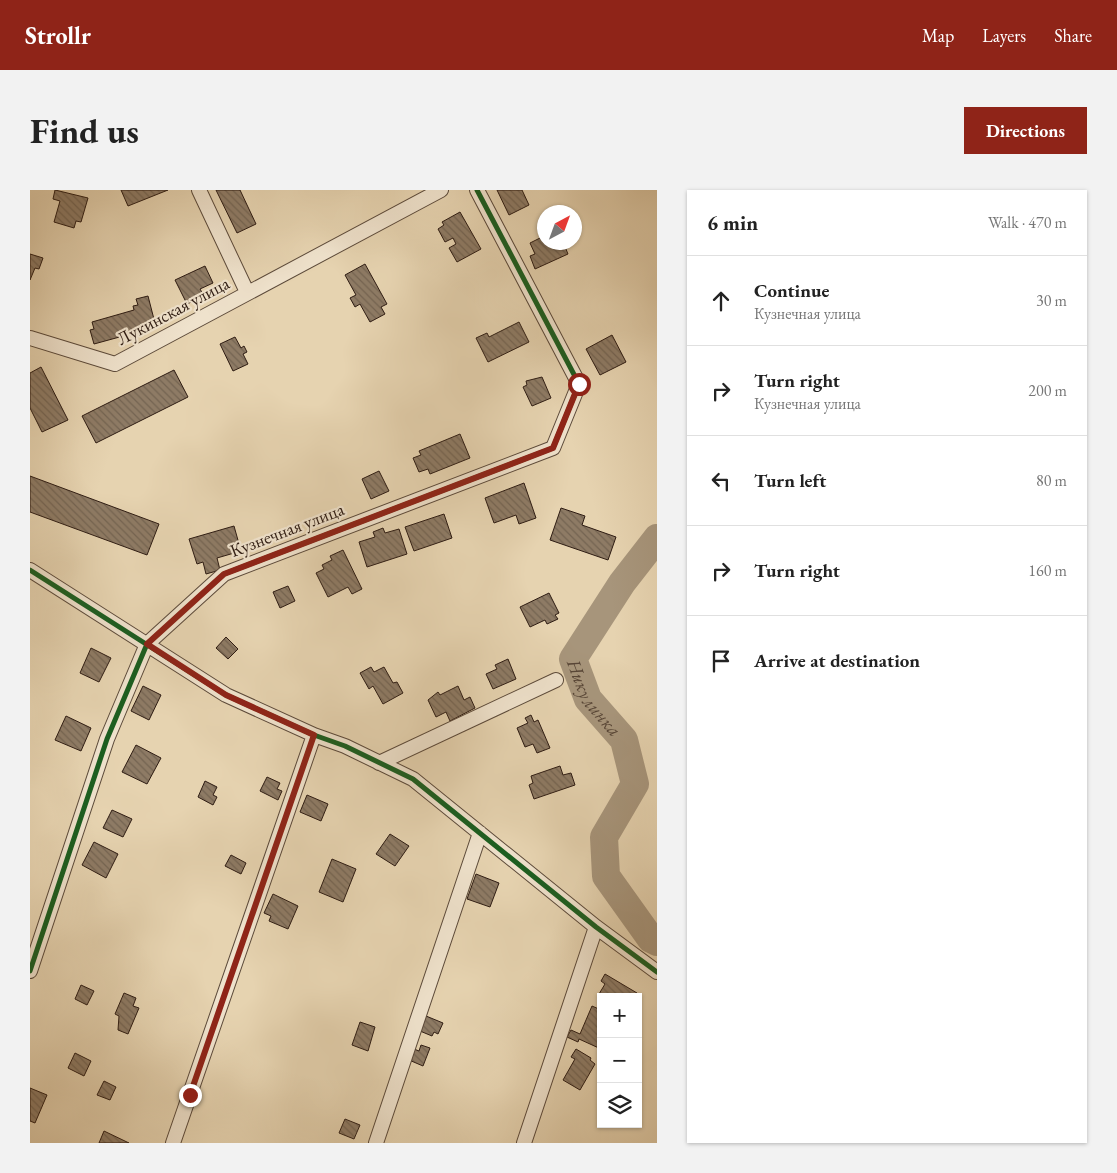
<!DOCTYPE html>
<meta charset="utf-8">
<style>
:root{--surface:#fff;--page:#f2f2f2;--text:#222;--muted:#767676;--line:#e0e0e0;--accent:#8f2418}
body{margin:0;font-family:"EB Garamond",serif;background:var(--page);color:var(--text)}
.controls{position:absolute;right:15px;bottom:15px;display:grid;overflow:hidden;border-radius:0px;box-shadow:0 1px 4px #0004}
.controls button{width:45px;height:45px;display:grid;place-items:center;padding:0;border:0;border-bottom:1px solid var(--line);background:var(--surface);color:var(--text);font:25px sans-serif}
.compass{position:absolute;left:507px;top:15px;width:45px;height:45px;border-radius:50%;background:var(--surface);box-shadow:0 1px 4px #0004;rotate:41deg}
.stop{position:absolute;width:15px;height:15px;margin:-11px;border:4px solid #8f2418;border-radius:50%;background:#fff}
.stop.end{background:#8f2418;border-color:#fff;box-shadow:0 1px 5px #0008}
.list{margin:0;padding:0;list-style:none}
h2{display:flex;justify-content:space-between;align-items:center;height:65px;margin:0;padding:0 20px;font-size:21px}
h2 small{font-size:16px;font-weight:400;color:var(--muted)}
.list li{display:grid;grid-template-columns:32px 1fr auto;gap:15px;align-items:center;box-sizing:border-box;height:90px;padding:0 20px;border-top:1px solid var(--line)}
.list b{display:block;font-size:19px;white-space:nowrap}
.list p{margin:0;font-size:16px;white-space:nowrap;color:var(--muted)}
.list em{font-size:16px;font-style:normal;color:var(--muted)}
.icon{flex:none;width:28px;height:28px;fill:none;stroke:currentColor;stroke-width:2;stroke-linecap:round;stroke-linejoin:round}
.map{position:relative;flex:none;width:627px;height:953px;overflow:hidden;border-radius:0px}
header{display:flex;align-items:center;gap:30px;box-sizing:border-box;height:70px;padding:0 25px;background:var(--accent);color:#fff}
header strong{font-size:24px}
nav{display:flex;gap:28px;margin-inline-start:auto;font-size:18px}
.intro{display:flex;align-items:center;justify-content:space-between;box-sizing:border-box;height:120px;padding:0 30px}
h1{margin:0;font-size:35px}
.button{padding:12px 22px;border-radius:0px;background:var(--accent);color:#fff;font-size:18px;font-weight:700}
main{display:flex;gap:30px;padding:0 30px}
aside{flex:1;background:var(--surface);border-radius:0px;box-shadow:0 1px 4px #0004}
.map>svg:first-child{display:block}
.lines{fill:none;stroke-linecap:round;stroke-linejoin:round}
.river{stroke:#a7957b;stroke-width:28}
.building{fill:url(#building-back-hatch);stroke:#2e1c13}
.street-casing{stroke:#5c4a3a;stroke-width:16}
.street{stroke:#efe2cc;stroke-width:14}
.cycleway-casing{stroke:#efe2cc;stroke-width:8}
.cycleway{stroke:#1b5e20;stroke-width:5}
.route{stroke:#8f2418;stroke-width:6}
.labels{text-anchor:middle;stroke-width:4.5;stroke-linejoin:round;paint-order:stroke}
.street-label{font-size:18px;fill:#2e1c13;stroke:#efe2cc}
.water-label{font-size:19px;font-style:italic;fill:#584637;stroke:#efe2cc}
</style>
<header>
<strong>Strollr</strong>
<nav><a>Map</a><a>Layers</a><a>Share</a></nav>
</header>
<div class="intro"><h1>Find us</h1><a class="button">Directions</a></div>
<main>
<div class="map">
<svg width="627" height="953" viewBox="0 0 627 953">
<defs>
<pattern id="building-back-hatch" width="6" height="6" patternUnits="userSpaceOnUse" patternTransform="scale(1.25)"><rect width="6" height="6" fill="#8e7b65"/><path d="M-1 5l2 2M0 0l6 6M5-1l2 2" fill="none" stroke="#746452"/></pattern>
</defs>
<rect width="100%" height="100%" fill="#e6d3b0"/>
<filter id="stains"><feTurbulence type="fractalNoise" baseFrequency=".004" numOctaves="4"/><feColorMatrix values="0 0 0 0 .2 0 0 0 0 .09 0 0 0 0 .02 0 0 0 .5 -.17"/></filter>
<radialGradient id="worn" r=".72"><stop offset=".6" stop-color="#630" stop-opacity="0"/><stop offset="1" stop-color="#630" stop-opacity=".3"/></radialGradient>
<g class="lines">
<path class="river" id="s1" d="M 627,348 L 592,393 L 543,469 L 558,509 L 594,550 L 605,594 L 574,647 L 576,686 L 621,749 L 627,752"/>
</g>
<path class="building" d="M 25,0 L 58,8 L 51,32 L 46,31 L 44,38 L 24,32 L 30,11 L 23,9 Z
M 91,0 L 138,0 L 98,16 Z
M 186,0 L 210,0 L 226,34 L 207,43 Z
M 467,0 L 492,0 L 499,15 L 479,25 Z
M 430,22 L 451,59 L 427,72 L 419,58 L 426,54 L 423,48 L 415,52 L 408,39 L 414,35 L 412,32 Z
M 514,46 L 514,52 L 533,52 L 538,64 L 505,79 L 500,66 L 505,64 L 500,53 Z
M 0,64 L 13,68 L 9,79 L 5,78 L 0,90 Z
M 335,74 L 357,114 L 351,117 L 355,124 L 340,132 L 330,114 L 325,117 L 320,108 L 326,105 L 315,85 Z
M 175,76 L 183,93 L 170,99 L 174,106 L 157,114 L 145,90 Z
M 118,106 L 126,137 L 64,154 L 60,140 L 64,139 L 62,132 L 104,120 L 103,116 L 108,115 L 106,109 Z
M 489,132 L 499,152 L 458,172 L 446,148 L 457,143 L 459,147 Z
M 582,145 L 596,172 L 570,185 L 556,159 Z
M 205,147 L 211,158 L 214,156 L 217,162 L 213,164 L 218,174 L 203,181 L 190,154 Z
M 11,177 L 38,230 L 12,242 L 0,218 L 0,183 Z
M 144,180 L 158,207 L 66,253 L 52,226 Z
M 512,187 L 521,208 L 502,216 L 493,197 L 497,195 L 496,191 Z
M 430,244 L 440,268 L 400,284 L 398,279 L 389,282 L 383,268 L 391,265 L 389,261 Z
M 349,281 L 359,301 L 341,309 L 332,289 Z
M 0,286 L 129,334 L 117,365 L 0,322 Z
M 494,293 L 506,328 L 489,334 L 486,325 L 464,333 L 455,308 Z
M 531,318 L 555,326 L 552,335 L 586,347 L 578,370 L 520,350 Z
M 414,324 L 422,348 L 384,361 L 375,337 Z
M 204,336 L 211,361 L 187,368 L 190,380 L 176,384 L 173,372 L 167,374 L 159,349 Z
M 353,338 L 355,343 L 369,339 L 377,364 L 337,377 L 329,352 L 345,347 L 343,342 Z
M 313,360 L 332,399 L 322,404 L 318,397 L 298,407 L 286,383 L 294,379 L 292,375 L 302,370 L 300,366 Z
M 258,396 L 265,411 L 250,418 L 243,402 Z
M 519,403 L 529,423 L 525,425 L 528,429 L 517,434 L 515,430 L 500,437 L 490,417 Z
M 196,447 L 208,459 L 198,469 L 186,458 Z
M 61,458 L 81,468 L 69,492 L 50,483 Z
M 478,469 L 486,489 L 463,499 L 456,484 L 467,479 L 465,475 Z
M 341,477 L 344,482 L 354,477 L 363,493 L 367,492 L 373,503 L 353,514 L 343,496 L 339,499 L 330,483 Z
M 113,496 L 131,505 L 119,530 L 101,521 Z
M 428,496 L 434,510 L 440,507 L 445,518 L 420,531 L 416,522 L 406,527 L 398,510 L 408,502 L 410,505 Z
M 501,525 L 504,532 L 508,530 L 520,558 L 507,563 L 503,554 L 495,557 L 487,538 L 498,533 L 495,528 Z
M 36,526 L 61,538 L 51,561 L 25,550 Z
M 106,555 L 131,568 L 117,594 L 92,582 Z
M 530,576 L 533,585 L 541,583 L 545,595 L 504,609 L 499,595 L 503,593 L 501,586 Z
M 237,587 L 250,593 L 247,599 L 252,601 L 248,610 L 230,601 Z
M 175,591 L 187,597 L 183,605 L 187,607 L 183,615 L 168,607 Z
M 277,605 L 298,614 L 291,631 L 270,622 Z
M 82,620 L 102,629 L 93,647 L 73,638 Z
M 360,644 L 379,656 L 365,676 L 346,664 Z
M 64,652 L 88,664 L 76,688 L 52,675 Z
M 201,665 L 216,673 L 211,684 L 195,676 Z
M 302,669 L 326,679 L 313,712 L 289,702 Z
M 446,684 L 469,693 L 460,717 L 437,709 Z
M 243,704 L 268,716 L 258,739 L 239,731 L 241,726 L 234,723 Z
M 575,784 L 607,803 L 605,807 L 573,807 L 569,804 L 575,794 L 571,791 Z
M 51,795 L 64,801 L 57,815 L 45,809 Z
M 94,803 L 106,808 L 103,816 L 109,818 L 98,844 L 88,840 L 89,826 L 85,824 Z
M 562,816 L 571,820 L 571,859 L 549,849 L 548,852 L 537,847 L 541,840 L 550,844 Z
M 396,826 L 413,833 L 408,844 L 404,842 L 402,846 L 390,841 Z
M 330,832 L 345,837 L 338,861 L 322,855 Z
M 391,855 L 400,858 L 393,876 L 379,870 L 384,859 L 389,861 Z
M 546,859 L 561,868 L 560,870 L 565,874 L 550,900 L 533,890 L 545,869 L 541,867 Z
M 45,863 L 61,871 L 54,886 L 38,878 Z
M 74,891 L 86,897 L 80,910 L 67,905 Z
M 0,898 L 17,905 L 5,933 L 0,931 Z
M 315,929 L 330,935 L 324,949 L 309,943 Z
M 74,941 L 99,953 L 69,953 Z"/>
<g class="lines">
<g class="street-casing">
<path id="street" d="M 169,0 L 217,102
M 0,148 L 85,174 L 411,0
M 0,380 L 196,505 L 284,545 L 315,556 L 383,589 L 566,737 L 627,782
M 349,573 L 526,490
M 0,781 L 77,549 L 117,454 L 194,384 L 523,258 L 549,194 L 447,0
M 143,953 L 284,545
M 346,953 L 450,643
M 494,953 L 566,737"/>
</g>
<use href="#street" class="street"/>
<g class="cycleway-casing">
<path id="cycleway" d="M 0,380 L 196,505 L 284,545 L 315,556 L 383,589 L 566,737 L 627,782
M 0,781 L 77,549 L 117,454 L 194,384 L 523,258 L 549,194 L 447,0"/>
</g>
<use href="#cycleway" class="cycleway"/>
</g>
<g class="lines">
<path class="route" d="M 160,905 L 284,545 L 196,505 L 117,454 L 194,384 L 523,258 L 549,194"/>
</g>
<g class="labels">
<g class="street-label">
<text transform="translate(143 121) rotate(-28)" y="6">Лукинская улица</text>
<text transform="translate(257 340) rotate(-21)" y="6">Кузнечная улица</text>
</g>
<g class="water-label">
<text dy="7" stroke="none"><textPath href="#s1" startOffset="192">Никулинка</textPath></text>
</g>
</g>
<rect width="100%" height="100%" filter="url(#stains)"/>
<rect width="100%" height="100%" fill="url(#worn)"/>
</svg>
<div class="controls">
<button>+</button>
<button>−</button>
<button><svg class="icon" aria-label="layers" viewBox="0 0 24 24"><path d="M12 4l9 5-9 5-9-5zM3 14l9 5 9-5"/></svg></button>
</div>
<svg class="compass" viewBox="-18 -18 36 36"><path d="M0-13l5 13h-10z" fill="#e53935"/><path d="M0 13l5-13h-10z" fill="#767676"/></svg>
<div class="stop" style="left:549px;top:194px"></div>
<div class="stop end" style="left:160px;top:905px"></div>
</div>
<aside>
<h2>6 min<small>Walk · 470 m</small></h2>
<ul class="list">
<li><svg class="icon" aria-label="ahead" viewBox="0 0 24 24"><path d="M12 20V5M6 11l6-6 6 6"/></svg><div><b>Continue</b><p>Кузнечная улица</p></div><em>30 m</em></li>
<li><svg class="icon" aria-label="right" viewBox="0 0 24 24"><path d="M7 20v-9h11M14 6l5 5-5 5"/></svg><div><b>Turn right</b><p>Кузнечная улица</p></div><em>200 m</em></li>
<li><svg class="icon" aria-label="left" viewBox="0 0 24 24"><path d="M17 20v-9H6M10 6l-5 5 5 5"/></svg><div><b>Turn left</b></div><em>80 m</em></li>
<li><svg class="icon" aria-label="right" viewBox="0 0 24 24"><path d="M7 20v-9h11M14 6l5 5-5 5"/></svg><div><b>Turn right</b></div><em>160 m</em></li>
<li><svg class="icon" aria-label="arrive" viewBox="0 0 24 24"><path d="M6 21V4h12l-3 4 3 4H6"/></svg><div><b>Arrive at destination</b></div></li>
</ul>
</aside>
</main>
